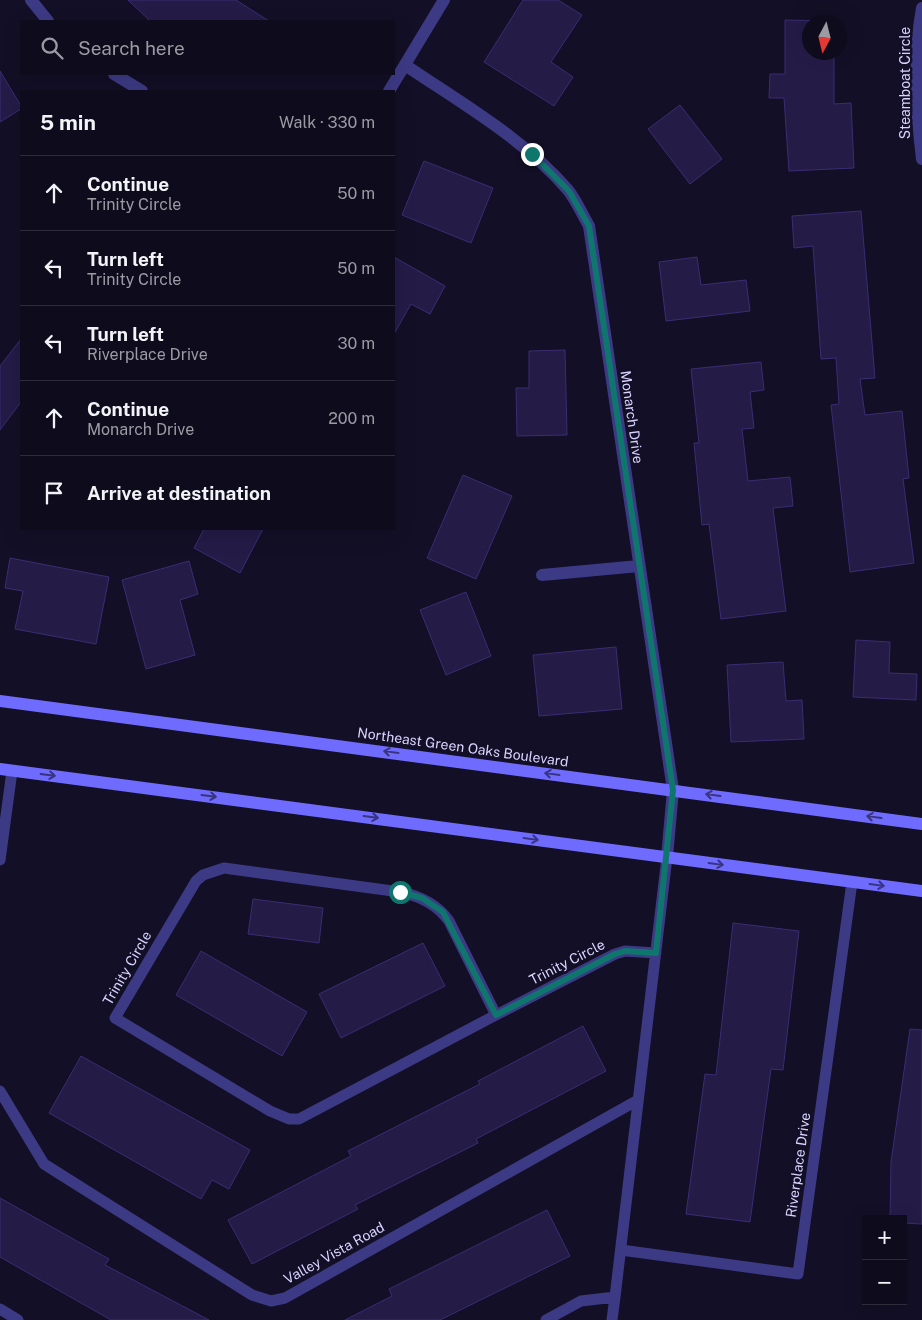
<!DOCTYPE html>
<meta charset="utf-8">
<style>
:root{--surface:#0e0b1c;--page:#1c1929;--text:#f1f3f6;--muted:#9b9ba3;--line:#2e2b3b}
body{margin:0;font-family:"Public Sans",sans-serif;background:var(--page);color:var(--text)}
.controls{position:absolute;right:15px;bottom:15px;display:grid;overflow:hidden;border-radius:0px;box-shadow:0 5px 20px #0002}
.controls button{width:45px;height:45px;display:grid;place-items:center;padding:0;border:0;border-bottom:1px solid var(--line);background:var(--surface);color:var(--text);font:25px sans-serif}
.compass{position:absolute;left:802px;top:15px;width:45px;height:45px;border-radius:50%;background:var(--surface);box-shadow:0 5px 20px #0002;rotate:187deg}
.stop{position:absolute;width:15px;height:15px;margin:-11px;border:4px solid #0f766e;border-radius:50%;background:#fff}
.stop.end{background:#0f766e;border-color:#fff;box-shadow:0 1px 5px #0008}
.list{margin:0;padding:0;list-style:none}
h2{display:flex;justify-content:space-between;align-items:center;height:65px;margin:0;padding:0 20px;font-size:21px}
h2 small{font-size:16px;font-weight:400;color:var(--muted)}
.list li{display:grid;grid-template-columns:32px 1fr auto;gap:15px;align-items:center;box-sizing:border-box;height:75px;padding:0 20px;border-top:1px solid var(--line)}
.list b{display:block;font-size:19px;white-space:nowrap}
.list p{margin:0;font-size:16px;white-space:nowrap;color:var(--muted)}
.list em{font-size:16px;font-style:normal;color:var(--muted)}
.icon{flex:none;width:28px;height:28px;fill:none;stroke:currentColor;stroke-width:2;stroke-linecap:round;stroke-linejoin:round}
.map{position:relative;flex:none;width:922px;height:1320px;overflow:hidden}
.search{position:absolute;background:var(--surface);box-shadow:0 5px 20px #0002;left:20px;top:20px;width:375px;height:55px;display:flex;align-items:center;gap:12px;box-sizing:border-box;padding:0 18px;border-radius:0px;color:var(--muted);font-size:19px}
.panel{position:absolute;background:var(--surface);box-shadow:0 5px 20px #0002;left:20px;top:90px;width:375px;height:440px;border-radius:0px}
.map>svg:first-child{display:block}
.building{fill:#241b47;stroke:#3b2d73}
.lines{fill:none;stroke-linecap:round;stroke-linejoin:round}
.lane{stroke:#3d3a85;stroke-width:11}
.street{stroke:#3d3a85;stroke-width:12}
.secondary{stroke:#6f6bff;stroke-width:12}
.oneway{stroke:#38347d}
.route{stroke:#0f766e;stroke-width:6}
.labels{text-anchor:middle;stroke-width:5;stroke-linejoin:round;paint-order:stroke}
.street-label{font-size:14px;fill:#d9d4ff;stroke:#130f26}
</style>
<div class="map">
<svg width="922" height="1320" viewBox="0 0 922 1320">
<rect width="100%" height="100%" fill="#130f26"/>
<path class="building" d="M 128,0 L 236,0 L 269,21 L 150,21 Z
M 523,0 L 558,0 L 582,15 L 551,62 L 573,77 L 554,106 L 484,62 Z
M 785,20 L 835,21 L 835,22 L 810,22 L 810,52 L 834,52 L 834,104 L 851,103 L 854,168 L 789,171 L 784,98 L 769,98 L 770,74 L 785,74 Z
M 0,71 L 21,106 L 21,109 L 0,122 Z
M 680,105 L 722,159 L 690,184 L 648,129 Z
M 424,161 L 493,188 L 471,243 L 402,215 Z
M 861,211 L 875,378 L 860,379 L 865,415 L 902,411 L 909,478 L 903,479 L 914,563 L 850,572 L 831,405 L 839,404 L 836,358 L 821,359 L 813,246 L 794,248 L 792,216 Z
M 394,257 L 445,286 L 430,314 L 411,304 L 394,334 Z
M 697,257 L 701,285 L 746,280 L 750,311 L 666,321 L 659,262 Z
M 21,339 L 21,402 L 0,430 L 0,366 Z
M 565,350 L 567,435 L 517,436 L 516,388 L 529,388 L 529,351 Z
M 761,362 L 764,390 L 750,392 L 754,428 L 742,429 L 748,481 L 790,477 L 793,506 L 773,508 L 786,611 L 721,619 L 709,524 L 702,525 L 694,443 L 699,443 L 691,369 Z
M 463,475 L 512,496 L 476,579 L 427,558 Z
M 204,529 L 263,529 L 240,573 L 194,548 Z
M 10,558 L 109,577 L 96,644 L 15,629 L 23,591 L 5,588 Z
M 189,561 L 198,594 L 180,600 L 195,655 L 146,669 L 122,580 Z
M 466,592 L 491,656 L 446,675 L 420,610 Z
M 856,640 L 890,642 L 889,673 L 917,674 L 916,700 L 853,697 Z
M 616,647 L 622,709 L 539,716 L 533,655 Z
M 783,662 L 786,701 L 802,700 L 804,739 L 731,742 L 727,665 Z
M 253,899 L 323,908 L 319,943 L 248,934 Z
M 733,923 L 799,931 L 783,1070 L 771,1069 L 750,1222 L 686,1214 L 705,1074 L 716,1075 Z
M 423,943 L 445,986 L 341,1038 L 319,994 Z
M 201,951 L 307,1012 L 282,1056 L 176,995 Z
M 583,1026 L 606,1071 L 476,1139 L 478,1143 L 355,1205 L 358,1209 L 252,1264 L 228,1220 L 351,1156 L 348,1151 L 480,1084 L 478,1081 Z
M 910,1029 L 922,1030 L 922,1224 L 903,1223 L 903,1219 L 890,1219 L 891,1162 Z
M 81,1056 L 250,1150 L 229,1189 L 212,1180 L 201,1199 L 49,1113 Z
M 0,1198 L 109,1259 L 105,1265 L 209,1320 L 111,1320 L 0,1257 Z
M 547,1210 L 570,1256 L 440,1320 L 345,1320 L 392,1296 L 389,1289 Z"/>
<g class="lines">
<path class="lane" d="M 0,860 L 12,771
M 496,1015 L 449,921 C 437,904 420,896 400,892 L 224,868 L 203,875 L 196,881 L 115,1018 L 270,1111 L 289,1119 L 299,1119 L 496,1015 L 615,954 L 625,951 L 656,953
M 0,1091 L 44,1164 L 252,1295 L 271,1301 L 285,1298 L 638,1100
M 621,1250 L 798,1274 L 852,882
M 0,1309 L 18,1320
M 546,1320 L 581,1301 L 615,1297 L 667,857
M 612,1320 L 615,1297"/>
<path class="street" d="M 31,0 L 48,21
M 922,8 C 913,57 916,110 922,159
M 405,65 C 461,103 523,138 568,190 C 576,200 582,214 589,226 L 673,790 L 667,857
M 114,74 L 142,91
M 389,91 L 444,0
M 542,575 L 639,566"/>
<path class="secondary" d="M 0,701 L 922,824
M 0,769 L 922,891"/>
</g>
<defs><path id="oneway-shaft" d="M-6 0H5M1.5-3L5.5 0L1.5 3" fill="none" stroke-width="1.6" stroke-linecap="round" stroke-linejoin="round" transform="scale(1.25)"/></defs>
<g class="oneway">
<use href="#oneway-shaft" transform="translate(391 752) rotate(-172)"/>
<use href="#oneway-shaft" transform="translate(552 774) rotate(-172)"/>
<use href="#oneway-shaft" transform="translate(48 775) rotate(7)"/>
<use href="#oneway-shaft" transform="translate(713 795) rotate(-172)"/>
<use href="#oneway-shaft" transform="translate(209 796) rotate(7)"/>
<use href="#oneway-shaft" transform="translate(371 817) rotate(7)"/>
<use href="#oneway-shaft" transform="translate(874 817) rotate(-172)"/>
<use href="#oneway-shaft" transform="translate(531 839) rotate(8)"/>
<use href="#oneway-shaft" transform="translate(716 864) rotate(8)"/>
<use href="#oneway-shaft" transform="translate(877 885) rotate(8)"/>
</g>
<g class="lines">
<path class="route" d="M 400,892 L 422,898 L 443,912 L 496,1015 L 615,954 L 625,951 L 656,953 L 673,790 L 589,226 L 569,191 L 532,154"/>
</g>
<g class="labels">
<g class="street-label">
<text transform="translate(905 83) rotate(-90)" y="5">Steamboat Circle</text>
<text transform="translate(632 417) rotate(82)" y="5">Monarch Drive</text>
<text transform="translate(463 747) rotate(8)" y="5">Northeast Green Oaks Boulevard</text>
<text transform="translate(567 962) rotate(-27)" y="5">Trinity Circle</text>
<text transform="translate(127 968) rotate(-60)" y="5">Trinity Circle</text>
<text transform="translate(798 1165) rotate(-82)" y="5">Riverplace Drive</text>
<text transform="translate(334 1253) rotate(-29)" y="5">Valley Vista Road</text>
</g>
</g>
</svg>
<div class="controls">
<button>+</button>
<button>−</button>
</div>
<svg class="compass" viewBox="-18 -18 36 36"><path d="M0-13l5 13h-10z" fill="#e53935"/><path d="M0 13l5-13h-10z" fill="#9b9ba3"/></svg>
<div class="stop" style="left:400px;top:892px"></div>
<div class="stop end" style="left:532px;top:154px"></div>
<div class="search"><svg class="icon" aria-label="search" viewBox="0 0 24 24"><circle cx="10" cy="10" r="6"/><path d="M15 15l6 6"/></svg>Search here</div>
<section class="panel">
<h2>5 min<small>Walk · 330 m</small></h2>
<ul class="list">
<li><svg class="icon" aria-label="ahead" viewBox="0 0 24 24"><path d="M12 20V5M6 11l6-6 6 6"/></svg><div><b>Continue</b><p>Trinity Circle</p></div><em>50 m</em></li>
<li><svg class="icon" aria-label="left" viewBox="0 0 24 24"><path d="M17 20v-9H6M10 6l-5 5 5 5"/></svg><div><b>Turn left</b><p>Trinity Circle</p></div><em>50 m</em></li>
<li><svg class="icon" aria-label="left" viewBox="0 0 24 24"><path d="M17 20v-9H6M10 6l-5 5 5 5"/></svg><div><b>Turn left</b><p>Riverplace Drive</p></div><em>30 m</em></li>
<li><svg class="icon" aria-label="ahead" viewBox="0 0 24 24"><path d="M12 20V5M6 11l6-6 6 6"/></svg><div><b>Continue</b><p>Monarch Drive</p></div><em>200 m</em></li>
<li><svg class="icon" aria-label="arrive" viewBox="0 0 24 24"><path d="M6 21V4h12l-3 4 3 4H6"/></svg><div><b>Arrive at destination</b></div></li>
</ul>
</section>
</div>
